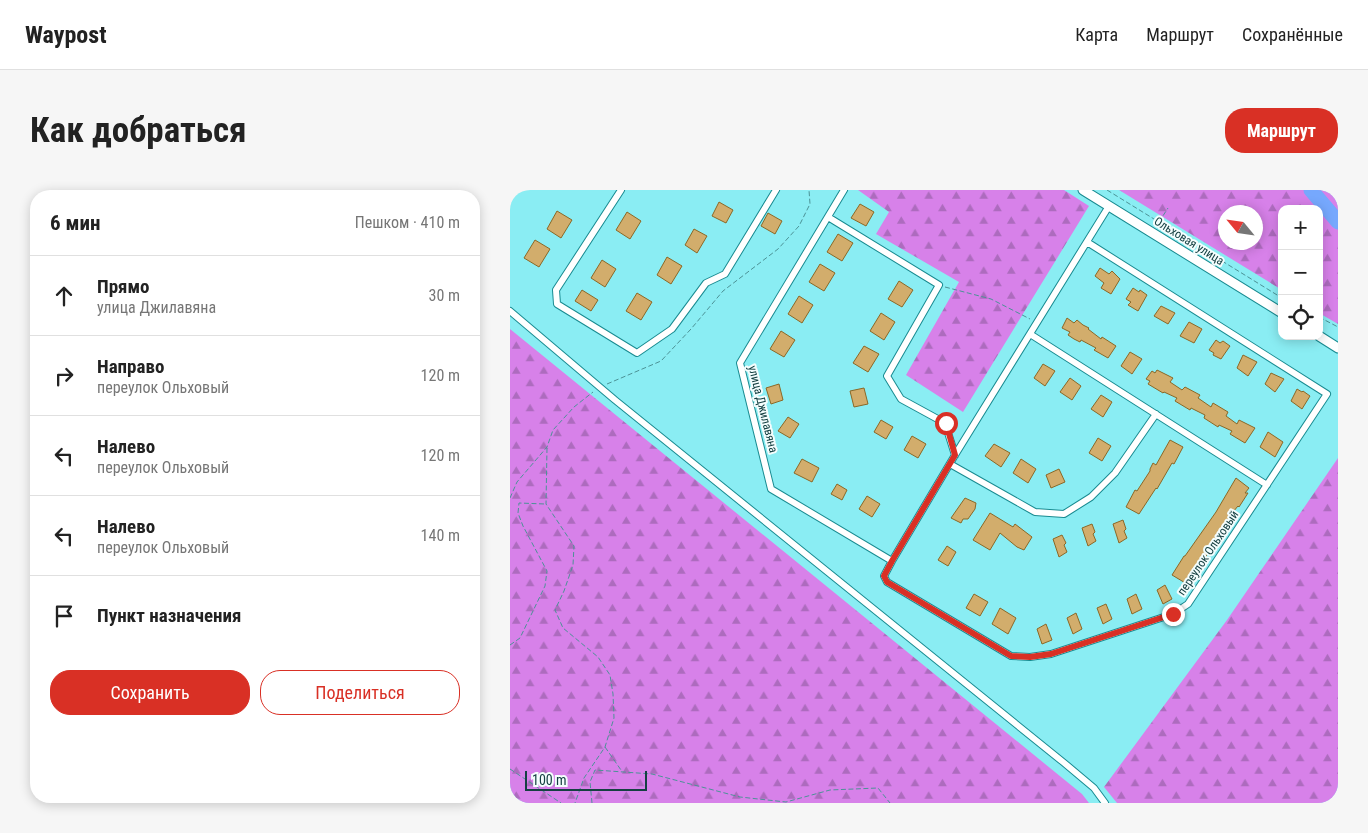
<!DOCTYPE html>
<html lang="ru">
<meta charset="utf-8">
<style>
:root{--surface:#fff;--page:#f6f6f6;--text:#222;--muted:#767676;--line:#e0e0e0;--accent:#d93025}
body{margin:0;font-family:"Roboto Condensed",sans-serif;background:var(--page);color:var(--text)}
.controls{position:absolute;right:15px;top:15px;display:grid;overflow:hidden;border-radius:10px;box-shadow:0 2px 12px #0003}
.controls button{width:45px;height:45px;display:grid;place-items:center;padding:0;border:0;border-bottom:1px solid var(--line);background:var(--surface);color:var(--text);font:25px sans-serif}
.compass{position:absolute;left:708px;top:15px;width:45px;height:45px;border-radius:50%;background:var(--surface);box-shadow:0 2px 12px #0003;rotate:299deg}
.scale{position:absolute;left:15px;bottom:12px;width:122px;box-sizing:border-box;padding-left:5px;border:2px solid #154042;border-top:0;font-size:14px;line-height:18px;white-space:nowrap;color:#154042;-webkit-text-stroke:4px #f4fdfd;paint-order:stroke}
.stop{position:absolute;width:15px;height:15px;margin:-11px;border:4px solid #d93025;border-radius:50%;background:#fff}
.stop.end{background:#d93025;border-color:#fff;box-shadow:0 1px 5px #0008}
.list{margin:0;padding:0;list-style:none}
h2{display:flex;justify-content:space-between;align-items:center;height:65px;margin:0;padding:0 20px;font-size:21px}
h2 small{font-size:16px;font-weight:400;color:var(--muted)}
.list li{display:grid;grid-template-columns:32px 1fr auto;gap:15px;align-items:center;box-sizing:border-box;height:80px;padding:0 20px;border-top:1px solid var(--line)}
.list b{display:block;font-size:19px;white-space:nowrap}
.list p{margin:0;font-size:16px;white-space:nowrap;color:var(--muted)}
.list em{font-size:16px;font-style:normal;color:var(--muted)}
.actions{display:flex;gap:10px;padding:15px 20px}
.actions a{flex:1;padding:11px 0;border:1px solid var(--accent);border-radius:20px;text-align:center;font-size:18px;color:var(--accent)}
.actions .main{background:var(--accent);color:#fff}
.icon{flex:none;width:28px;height:28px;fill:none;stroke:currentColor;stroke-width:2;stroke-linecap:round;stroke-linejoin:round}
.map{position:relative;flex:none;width:828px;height:613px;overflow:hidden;border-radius:20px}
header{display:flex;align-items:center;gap:30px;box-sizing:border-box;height:70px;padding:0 25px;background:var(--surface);border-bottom:1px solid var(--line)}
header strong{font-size:24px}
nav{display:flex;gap:28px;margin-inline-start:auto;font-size:18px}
.intro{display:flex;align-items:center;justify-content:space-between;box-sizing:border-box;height:120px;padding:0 30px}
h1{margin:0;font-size:35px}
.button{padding:12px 22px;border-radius:20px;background:var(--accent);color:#fff;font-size:18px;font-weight:700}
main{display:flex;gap:30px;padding:0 30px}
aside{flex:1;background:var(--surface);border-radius:20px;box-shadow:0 2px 12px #0003}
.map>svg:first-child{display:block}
.forest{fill:url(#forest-firs);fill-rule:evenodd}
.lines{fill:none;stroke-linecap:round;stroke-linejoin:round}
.river{stroke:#76a8fd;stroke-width:15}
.building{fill:#d2ad6c;stroke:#8b6826}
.minor-casing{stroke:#198b91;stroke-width:8}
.secondary-casing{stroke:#198b91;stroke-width:11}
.path{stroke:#4c9296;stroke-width:1;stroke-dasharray:5 2.5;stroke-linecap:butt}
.minor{stroke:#fff;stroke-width:6}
.secondary{stroke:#fff;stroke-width:9}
.route{stroke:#d93025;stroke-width:6}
.labels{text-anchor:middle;stroke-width:4;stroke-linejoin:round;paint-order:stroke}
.street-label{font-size:12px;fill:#154042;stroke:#f4fdfd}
</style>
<header>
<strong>Waypost</strong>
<nav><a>Карта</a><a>Маршрут</a><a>Сохранённые</a></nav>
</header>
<div class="intro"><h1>Как добраться</h1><a class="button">Маршрут</a></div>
<main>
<aside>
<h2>6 мин<small>Пешком · 410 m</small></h2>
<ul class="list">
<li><svg class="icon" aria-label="ahead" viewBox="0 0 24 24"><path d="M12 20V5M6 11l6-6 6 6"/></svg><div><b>Прямо</b><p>улица Джилавяна</p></div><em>30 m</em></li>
<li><svg class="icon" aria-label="right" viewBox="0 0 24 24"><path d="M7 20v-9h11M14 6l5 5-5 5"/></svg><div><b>Направо</b><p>переулок Ольховый</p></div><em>120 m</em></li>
<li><svg class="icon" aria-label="left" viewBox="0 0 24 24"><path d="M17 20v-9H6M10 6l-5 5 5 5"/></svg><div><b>Налево</b><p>переулок Ольховый</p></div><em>120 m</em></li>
<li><svg class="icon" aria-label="left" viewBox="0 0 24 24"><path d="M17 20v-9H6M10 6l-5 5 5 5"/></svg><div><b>Налево</b><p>переулок Ольховый</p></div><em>140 m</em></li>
<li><svg class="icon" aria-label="arrive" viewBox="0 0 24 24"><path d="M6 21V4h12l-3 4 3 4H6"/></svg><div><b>Пункт назначения</b></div></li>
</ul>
<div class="actions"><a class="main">Сохранить</a><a>Поделиться</a></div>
</aside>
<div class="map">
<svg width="828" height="613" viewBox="0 0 828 613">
<defs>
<pattern id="forest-firs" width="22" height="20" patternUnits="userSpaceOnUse" patternTransform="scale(1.25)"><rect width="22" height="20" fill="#d781e9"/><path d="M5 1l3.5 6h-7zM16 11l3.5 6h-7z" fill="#ad6bbe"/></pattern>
</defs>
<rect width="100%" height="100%" fill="#8aedf3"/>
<path class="forest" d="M 348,0 L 554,0 L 579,16 L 453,222 L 396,185 L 449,92 L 366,44 L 379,22 Z
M 609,0 L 828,0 L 828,134 L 809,123 L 809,19 L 772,19 L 772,100 ZM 746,22 L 746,52 L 716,52 L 716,22 Z
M 0,139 L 572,604 L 579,613 L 0,613 Z
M 828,268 L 828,613 L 607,613 L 594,597 L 717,430 Z"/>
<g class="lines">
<path class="river" d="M 801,0 L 828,32"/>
</g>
<path class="building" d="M 209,12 L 223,20 L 216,33 L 202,26 Z
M 350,14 L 364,22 L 356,36 L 341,28 Z
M 47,21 L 62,30 L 51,48 L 37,39 Z
M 117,22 L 131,31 L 120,49 L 106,40 Z
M 258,23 L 272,31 L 265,44 L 251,36 Z
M 184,39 L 197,46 L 187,63 L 175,55 Z
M 328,44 L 343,53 L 332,71 L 317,62 Z
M 25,50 L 40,59 L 29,77 L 14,68 Z
M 157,67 L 172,76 L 161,94 L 147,85 Z
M 92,70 L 106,79 L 95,97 L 81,88 Z
M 310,74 L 325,83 L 314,101 L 299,92 Z
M 590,78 L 599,84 L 602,81 L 610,89 L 601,104 L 591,98 L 594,93 L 585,86 Z
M 389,91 L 403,100 L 392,117 L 378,109 Z
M 623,98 L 629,102 L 630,100 L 637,105 L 628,121 L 618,115 L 621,112 L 616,109 Z
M 72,100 L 88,110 L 81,121 L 65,111 Z
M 127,103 L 142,112 L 131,130 L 116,121 Z
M 289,106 L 303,115 L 292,133 L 278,124 Z
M 651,116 L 665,123 L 658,134 L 644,126 Z
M 371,123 L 385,132 L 374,150 L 360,141 Z
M 557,128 L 564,133 L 567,130 L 573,135 L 579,138 L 578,139 L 591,149 L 592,147 L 606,156 L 598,168 L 584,160 L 586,158 L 571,150 L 570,152 L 564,149 L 558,145 L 560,142 L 552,138 Z
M 679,132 L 692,139 L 684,153 L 670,146 Z
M 271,141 L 285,150 L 274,167 L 260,159 Z
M 706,150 L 710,153 L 713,151 L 720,156 L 711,169 L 703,165 L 704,163 L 699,160 Z
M 354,156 L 369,164 L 358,182 L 343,173 Z
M 620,162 L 632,169 L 622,184 L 611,176 Z
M 733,165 L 747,172 L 738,186 L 727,178 Z
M 533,174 L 545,181 L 535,196 L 524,188 Z
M 647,180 L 663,188 L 660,192 L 672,200 L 675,197 L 690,205 L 688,208 L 701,217 L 703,213 L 718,222 L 716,226 L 727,234 L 729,230 L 745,238 L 735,253 L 720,244 L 722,241 L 709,235 L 708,237 L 694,228 L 695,225 L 681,218 L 680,220 L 665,211 L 667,208 L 654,202 L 653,203 L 638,194 L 640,191 L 636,189 L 642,181 L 645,183 Z
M 761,183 L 774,189 L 765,202 L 755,194 Z
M 560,188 L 571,196 L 562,210 L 550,202 Z
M 269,194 L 273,210 L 261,214 L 256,198 Z
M 354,198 L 358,214 L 344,217 L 340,201 Z
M 787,199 L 792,202 L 793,201 L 800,206 L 792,219 L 781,211 Z
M 591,205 L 602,212 L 593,227 L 581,219 Z
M 278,227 L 289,234 L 280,248 L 268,241 Z
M 371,230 L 383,237 L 376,249 L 364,242 Z
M 758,242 L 773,252 L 765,267 L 750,257 Z
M 402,246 L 416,254 L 408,268 L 394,260 Z
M 588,248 L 601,256 L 592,271 L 579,263 Z
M 660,250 L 673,257 L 664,274 L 662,273 L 647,299 L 646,298 L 629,324 L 616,317 L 625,300 L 627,301 L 640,281 L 640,279 L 643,273 L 646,275 Z
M 484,254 L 500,263 L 491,277 L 475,266 Z
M 292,269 L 309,278 L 302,292 L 284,283 Z
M 511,269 L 526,279 L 518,293 L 503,283 Z
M 549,279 L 555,292 L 541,298 L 536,285 Z
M 726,288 L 739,298 L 735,303 L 738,303 L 729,317 L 728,316 L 718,328 L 720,329 L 711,343 L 710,342 L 700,355 L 703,356 L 677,394 L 662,385 L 674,366 L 675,366 L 706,322 Z
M 327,294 L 337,300 L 332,310 L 321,304 Z
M 357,306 L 370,314 L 362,327 L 349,319 Z
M 455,308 L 466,313 L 465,319 L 458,329 L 453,329 L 451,333 L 441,328 Z
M 480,323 L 503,337 L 505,334 L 522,347 L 514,360 L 507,357 L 490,343 L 480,360 L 463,350 Z
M 613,330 L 616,339 L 614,341 L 617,348 L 609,353 L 603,334 Z
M 582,334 L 585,342 L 583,344 L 586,351 L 578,356 L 572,338 Z
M 552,345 L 556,353 L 554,355 L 557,362 L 549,367 L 543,349 Z
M 437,356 L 446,362 L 438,376 L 428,370 Z
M 655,395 L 662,409 L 653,414 L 647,400 Z
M 464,404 L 478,412 L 470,426 L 456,418 Z
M 626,404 L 632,419 L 622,424 L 617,409 Z
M 596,414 L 602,429 L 593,434 L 587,418 Z
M 490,418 L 506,428 L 498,444 L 482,434 Z
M 566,423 L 572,439 L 563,444 L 557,428 Z
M 536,434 L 542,450 L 532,454 L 527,439 Z"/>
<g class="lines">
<g class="minor-casing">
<path id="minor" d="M 111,0 L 46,100 L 47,114 L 127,163 L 162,139 L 196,93 L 215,84 L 266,0
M 334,0 L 230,173 L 261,299 L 382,371
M 318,27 L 429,95 L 377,186 L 391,209 L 435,233 L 445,265
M 577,52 L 817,204 L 678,414 L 663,424 L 541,464 L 520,467 L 501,466 L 377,392 L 374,386 L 382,371 L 445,265 L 599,16
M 0,121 L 105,210 L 553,572 L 584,598 L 595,613
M 520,144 L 757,295
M 440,274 L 525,322 L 554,324 L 581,307 L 605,283 L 646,224"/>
</g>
<g class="secondary-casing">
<path id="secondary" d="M 573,0 L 772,123
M 809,146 L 828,158"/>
</g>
<path class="path" d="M 597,0 L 772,108
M 649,32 L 658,18
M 435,97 L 481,109 L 520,129
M 809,127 L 828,137
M 97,194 L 151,171 L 181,139 L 213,101 L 268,59 L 289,36 L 300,14 L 299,0
M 37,258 L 36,314 L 64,356 L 63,375 L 54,401 L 45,420 L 53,438 L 88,467 L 100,485 L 103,504 L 104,528 L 95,557 L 74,588 L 65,613
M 0,308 L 7,292 L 37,257 L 43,240 L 64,217 L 83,202
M 0,455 L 10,448 L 35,396 L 37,381 L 13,336 L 8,323 L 9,313 L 35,314
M 95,557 L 111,580
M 0,579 L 51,613
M 82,613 L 80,592 L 85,580 L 142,584 L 230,607 L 276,612 L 320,600 L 368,598 L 380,613"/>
<use href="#minor" class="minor"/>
<use href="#secondary" class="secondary"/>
</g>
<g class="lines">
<path class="route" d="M 436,233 L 445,265 L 382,371 L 374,386 L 377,392 L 501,466 L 520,467 L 541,464 L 663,424"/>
</g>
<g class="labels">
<g class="street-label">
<text transform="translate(679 51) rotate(32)" y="4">Ольховая улица</text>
<text transform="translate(253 219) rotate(76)" y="4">улица Джилавяна</text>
<text transform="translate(698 363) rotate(-56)" y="4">переулок Ольховый</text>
</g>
</g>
</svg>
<div class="controls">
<button>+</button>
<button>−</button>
<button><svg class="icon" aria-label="locate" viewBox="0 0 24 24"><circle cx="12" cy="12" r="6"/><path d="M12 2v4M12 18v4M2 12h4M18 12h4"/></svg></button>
</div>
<svg class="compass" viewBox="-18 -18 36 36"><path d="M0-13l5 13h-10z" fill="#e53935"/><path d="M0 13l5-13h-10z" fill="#767676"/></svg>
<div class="scale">100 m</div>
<div class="stop" style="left:436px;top:233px"></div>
<div class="stop end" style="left:663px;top:424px"></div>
</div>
</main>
